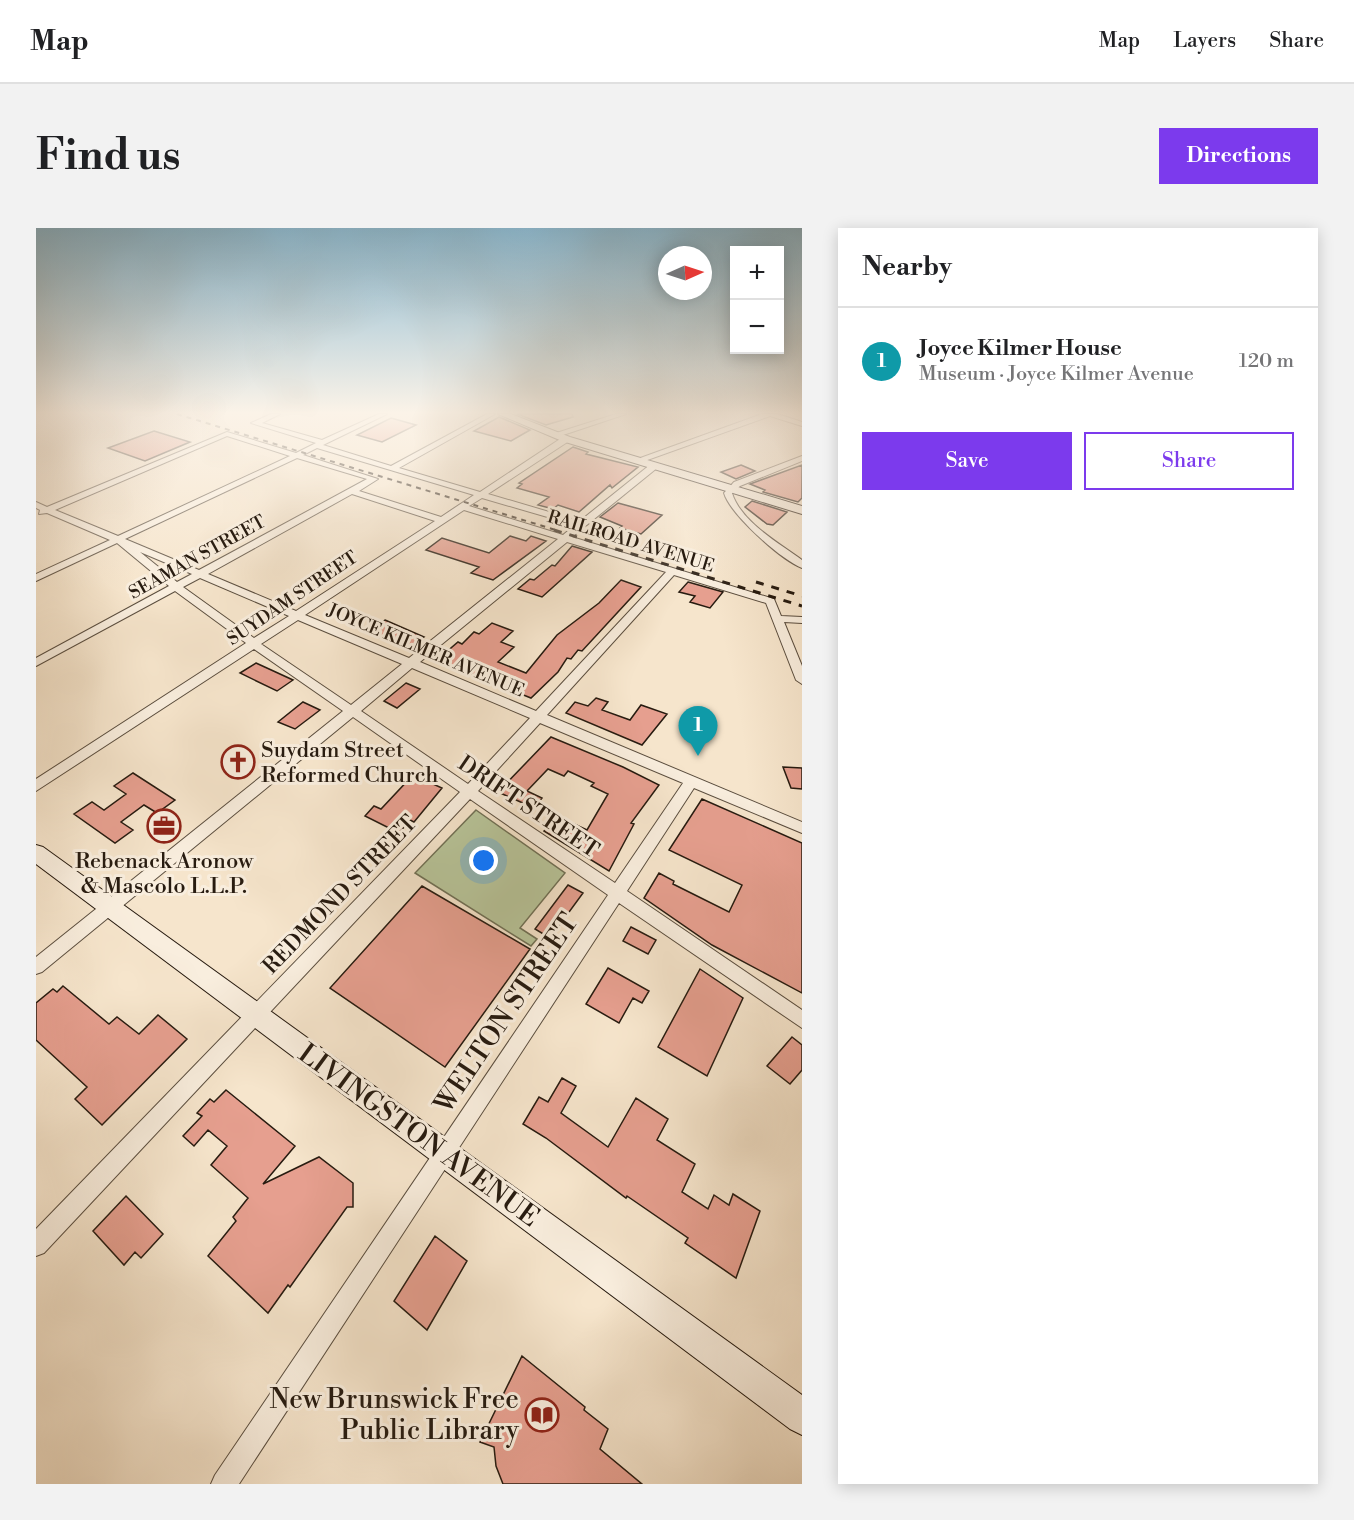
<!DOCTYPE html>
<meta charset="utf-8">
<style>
:root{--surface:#fff;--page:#f2f2f2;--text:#202124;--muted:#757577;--line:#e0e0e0;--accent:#7c3aed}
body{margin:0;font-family:"Libre Bodoni",serif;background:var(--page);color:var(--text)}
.controls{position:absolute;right:18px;top:18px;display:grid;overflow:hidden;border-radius:0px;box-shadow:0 3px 15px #0003}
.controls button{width:54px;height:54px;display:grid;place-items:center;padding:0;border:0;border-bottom:2px solid var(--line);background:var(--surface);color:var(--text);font:30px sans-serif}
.compass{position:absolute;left:622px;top:18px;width:54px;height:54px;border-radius:50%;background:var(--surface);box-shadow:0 3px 15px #0003;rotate:87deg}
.you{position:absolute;left:448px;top:633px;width:21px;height:21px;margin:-15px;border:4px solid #fff;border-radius:50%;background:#1a73e8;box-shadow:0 0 0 9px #1a73e833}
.badge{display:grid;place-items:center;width:39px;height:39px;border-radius:50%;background:var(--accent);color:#fff;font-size:20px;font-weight:700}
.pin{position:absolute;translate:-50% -50px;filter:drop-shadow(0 2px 3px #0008)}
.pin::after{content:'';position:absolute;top:32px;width:21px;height:18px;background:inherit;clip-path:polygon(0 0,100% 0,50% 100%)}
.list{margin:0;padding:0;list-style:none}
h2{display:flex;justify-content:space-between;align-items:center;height:78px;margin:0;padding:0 24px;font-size:26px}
h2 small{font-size:20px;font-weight:400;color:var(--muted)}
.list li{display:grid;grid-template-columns:39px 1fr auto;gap:18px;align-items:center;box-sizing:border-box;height:108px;padding:0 24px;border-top:2px solid var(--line)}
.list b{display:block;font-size:22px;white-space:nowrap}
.list p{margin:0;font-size:20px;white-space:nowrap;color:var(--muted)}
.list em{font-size:20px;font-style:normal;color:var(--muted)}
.actions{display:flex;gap:12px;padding:18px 24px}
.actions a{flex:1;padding:14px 0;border:2px solid var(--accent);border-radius:0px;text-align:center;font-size:21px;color:var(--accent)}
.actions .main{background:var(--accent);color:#fff}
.map{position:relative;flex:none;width:766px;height:1256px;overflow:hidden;border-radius:0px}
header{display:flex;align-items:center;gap:36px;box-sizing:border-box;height:84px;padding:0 30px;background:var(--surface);border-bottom:2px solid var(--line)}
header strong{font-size:28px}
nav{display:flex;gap:33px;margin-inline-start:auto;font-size:21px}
.intro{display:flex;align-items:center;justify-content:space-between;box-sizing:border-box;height:144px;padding:0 36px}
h1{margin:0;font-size:42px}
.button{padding:15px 27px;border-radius:0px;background:var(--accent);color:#fff;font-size:21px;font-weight:700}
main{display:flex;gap:36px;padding:0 36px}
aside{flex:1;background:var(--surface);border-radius:0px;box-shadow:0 3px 15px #0003}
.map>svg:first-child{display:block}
.green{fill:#b8c59a;stroke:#707055;stroke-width:1.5}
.building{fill:#e69f8f;stroke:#271b10;stroke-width:1.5}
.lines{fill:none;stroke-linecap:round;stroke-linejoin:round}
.minor-casing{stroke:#5b4e3f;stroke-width:2}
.secondary-casing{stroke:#271b10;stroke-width:2}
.minor{fill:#f9eede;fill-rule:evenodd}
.secondary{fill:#f9eede;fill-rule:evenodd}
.rail-far1{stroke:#271b10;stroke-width:2;stroke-dasharray:5 5;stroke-linecap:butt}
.rail{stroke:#271b10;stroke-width:3;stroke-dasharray:8 8;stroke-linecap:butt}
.labels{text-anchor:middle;stroke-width:6;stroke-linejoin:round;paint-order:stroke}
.far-street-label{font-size:18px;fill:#271b10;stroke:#f9eede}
.poi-label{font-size:22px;fill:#271b10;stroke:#f9eede;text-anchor:start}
.street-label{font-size:22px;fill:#271b10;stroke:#f9eede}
.near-street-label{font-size:27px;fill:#271b10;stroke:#f9eede}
.near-poi-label{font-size:27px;fill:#271b10;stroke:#f9eede;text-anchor:end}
</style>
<header>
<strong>Map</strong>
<nav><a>Map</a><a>Layers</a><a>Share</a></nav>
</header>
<div class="intro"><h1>Find us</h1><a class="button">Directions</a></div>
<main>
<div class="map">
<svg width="766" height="1256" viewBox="0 0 766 1256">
<rect width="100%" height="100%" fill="#f6e5cc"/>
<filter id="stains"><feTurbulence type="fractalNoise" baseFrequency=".00333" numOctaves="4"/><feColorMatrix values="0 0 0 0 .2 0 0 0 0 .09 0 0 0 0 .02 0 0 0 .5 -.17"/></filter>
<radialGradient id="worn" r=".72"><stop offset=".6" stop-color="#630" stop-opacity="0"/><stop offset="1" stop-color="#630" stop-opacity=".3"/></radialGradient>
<path class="green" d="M 440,582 L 529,645 L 484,700 L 501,711 L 495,718 L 379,645 Z"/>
<path class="building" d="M 481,186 L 536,186 L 537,189 L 510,197 Z
M 463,189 L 494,202 L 475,213 L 438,203 Z
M 355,190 L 380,197 L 346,214 L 321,207 Z
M 118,203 L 154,214 L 109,233 L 72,220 Z
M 537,219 L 552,224 L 550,226 L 602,239 L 576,260 L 574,257 L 543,284 L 522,277 L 517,281 L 502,277 L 513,269 L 481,260 L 486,256 L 483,255 Z
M 705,237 L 719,243 L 700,251 L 685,244 Z
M 766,237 L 766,270 L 762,274 L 727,264 L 729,262 L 714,256 Z
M 716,273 L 751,284 L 737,297 L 731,296 L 709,279 Z
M 582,275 L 626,287 L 605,306 L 584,300 L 586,298 L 564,289 Z
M 474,308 L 490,313 L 495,308 L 510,313 L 457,352 L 435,345 L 443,339 L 390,322 L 406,310 L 453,325 Z
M 536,318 L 556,324 L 506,369 L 482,361 L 494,351 L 498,352 L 516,337 L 519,338 Z
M 585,352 L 605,359 L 546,423 L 542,422 L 535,431 L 531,430 L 522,444 L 495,470 L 401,432 L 422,414 L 426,416 L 438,404 L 443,406 L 456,395 L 477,403 L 465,414 L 478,419 L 462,434 L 490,445 L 521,407 L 563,375 Z
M 652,354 L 687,364 L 674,380 L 654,374 L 659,368 L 643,364 Z
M 349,392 L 388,409 L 372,421 L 332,405 Z
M 220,435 L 257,452 L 241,463 L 204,445 Z
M 370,455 L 384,461 L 361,480 L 348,473 Z
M 560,470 L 572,474 L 566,482 L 594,492 L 605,477 L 631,486 L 606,517 L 530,485 L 539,474 L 552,478 Z
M 267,474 L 284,482 L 259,501 L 242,494 Z
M 515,509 L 587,539 L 623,557 L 595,595 L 598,596 L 573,643 L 508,603 L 521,588 L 551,602 L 572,566 L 555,558 L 558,555 L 532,543 L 528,548 L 512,541 L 491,563 L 506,570 L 498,580 L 462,564 Z
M 747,539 L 766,540 L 766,561 L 755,560 Z
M 97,545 L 139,572 L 121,585 L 108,577 L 85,594 L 97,602 L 79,615 L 38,586 L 56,574 L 68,582 L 90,566 L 78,558 Z
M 377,547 L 406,560 L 378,594 L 374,592 L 363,605 L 329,588 L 338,578 L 345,581 Z
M 666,571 L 766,615 L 766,765 L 676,717 L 608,670 L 623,645 L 638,653 L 637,656 L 693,684 L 706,657 L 633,622 Z
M 532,657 L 547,665 L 514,710 L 499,701 Z
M 386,658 L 494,721 L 409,839 L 294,760 Z
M 595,699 L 620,712 L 612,726 L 587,713 Z
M 572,740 L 613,763 L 606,775 L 597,770 L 583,795 L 550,776 Z
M 664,741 L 707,770 L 671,848 L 622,819 Z
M 27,758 L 73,796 L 81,789 L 103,806 L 122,787 L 151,811 L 66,897 L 39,871 L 51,859 L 0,812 L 0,775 L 17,761 L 21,764 Z
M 756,809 L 766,817 L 766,842 L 754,856 L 731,838 Z
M 526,850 L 540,858 L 525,885 L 572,919 L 600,870 L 632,891 L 621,912 L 659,936 L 646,964 L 672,981 L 678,967 L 693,977 L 697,966 L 724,983 L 700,1050 L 649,1015 L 652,1010 L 591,968 L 590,970 L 510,910 L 487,896 L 503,869 L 512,874 Z
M 190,862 L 259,918 L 227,956 L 283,929 L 317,955 L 317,979 L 311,979 L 254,1059 L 252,1057 L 232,1085 L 172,1028 L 200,993 L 197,989 L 212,970 L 175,937 L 191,918 L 172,902 L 158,918 L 147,908 L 166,888 L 161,885 L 174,871 L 178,874 Z
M 90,968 L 127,1006 L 105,1030 L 99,1024 L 88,1037 L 57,1003 Z
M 399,1008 L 431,1033 L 391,1102 L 358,1073 Z
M 486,1128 L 549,1179 L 548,1182 L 572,1201 L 564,1221 L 606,1256 L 467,1256 L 460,1238 L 458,1219 L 444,1214 Z"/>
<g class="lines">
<g class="minor-casing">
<path id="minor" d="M 235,186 L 244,186 L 226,195 L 286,212 L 343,186 L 351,186 L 287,217 L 355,238 L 451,186 L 459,186 L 363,240 L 444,264 L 527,209 L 533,209 L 533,213 L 452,266 L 544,293 L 615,236 L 621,236 L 621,240 L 536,309 L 738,371 L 745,388 L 766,389 L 766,395 L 748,394 L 766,438 L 766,456 L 760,452 L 730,375 L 638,347 L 511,487 L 766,594 L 766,605 L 658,560 L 591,663 L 766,782 L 766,800 L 583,675 L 203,1256 L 175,1256 L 179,1247 L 572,667 L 434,571 L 8,1025 L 0,1028 L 0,1001 L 424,564 L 317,489 L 6,744 L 0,746 L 0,729 L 307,483 L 218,421 L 0,563 L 0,551 L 210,415 L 139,363 L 0,438 L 0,430 L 133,358 L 81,315 L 0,353 L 0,346 L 74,312 L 11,285 L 3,286 L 4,282 L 0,280 L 0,274 L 11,279 L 191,204 L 260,225 L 280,215 L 215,195 ZM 191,208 L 254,228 L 82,308 L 19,282 ZM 281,220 L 438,267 L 405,289 L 323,263 L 342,251 L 267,227 ZM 261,230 L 331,251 L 163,342 L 89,311 ZM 316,266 L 399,293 L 260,383 L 172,346 ZM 446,270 L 539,297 L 527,307 L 433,278 ZM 428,282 L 522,311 L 373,430 L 269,387 ZM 531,314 L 630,344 L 500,483 L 384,434 ZM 104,324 L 156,346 L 141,354 ZM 164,350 L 253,388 L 218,410 L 147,359 ZM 262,392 L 366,436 L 315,477 L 225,416 ZM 376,440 L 494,490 L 432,556 L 325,483 ZM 504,495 L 647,555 L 579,655 L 442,563 Z
M 580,186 L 590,186 L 521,209 L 514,207 Z
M 726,186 L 742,186 L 766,194 L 766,198 L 734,188 L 603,235 L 596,233 Z
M 766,228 L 766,233 L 704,258 L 696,265 C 705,294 743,315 766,332 L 766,340 C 745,332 694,286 688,265 L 698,254 Z"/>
</g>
<g class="secondary-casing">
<path id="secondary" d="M 462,186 L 475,186 L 534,209 L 766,278 L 766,286 L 526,213 Z
M 0,617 L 7,619 L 766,1167 L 766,1207 L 754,1201 L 0,636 Z"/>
</g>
<use href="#minor" class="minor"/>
<use href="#secondary" class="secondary"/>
<path class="rail-far1" d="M 141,186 L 523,303"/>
<path class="rail" d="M 518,302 L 766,378
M 720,354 L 766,368"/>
</g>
<linearGradient id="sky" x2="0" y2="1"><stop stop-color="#8ab9d2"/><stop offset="0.51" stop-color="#fbf3e8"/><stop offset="1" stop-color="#fbf3e8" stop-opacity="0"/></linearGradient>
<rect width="766" height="362" fill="url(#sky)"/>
<defs>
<g id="church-ring" transform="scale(1.725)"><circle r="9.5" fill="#f9eede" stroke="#8f2418" stroke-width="1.5"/><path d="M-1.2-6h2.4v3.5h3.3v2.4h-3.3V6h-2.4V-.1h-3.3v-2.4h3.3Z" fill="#8f2418"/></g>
<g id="office-ring" transform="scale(1.725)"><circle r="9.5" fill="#f9eede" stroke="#8f2418" stroke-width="1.5"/><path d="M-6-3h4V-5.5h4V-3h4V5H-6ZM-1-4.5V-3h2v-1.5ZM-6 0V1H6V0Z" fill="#8f2418"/></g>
<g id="library-ring" transform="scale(1.725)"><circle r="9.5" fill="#f9eede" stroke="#8f2418" stroke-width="1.5"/><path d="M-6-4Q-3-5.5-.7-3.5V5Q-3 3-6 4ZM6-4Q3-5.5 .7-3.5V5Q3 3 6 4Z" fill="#8f2418"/></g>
</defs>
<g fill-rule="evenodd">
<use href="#church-ring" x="202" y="534"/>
<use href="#office-ring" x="128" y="598"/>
<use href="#library-ring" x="506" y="1187"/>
</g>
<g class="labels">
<g class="far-street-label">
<text transform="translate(595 313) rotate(17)" y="6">RAILROAD AVENUE</text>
<text transform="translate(161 329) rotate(-29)" y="6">SEAMAN STREET</text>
<text transform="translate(256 370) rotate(-34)" y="6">SUYDAM STREET</text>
<text transform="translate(390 422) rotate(23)" y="6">JOYCE KILMER AVENUE</text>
</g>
<g class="poi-label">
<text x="225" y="529">Suydam Street<tspan x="225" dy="25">Reformed Church</tspan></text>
<text x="128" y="640" text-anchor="middle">Rebenack Aronow<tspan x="128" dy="25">&amp; Mascolo L.L.P.</tspan></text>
</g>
<g class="street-label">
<text transform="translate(493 578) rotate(34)" y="8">DRIFT STREET</text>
<text transform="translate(303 666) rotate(-46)" y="8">REDMOND STREET</text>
</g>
<g class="near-street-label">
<text transform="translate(470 785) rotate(-56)" y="9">WELTON STREET</text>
<text transform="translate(383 907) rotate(36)" y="9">LIVINGSTON AVENUE</text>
</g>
<g class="near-poi-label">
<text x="483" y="1180">New Brunswick Free<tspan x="483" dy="31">Public Library</tspan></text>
</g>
</g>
<rect width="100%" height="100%" filter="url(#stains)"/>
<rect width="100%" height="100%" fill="url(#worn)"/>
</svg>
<div class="controls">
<button>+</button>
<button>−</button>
</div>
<svg class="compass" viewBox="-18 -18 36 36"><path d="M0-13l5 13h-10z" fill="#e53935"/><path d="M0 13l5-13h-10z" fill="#757577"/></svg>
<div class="you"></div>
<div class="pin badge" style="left:662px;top:528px;background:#0f9aa8">1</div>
</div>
<aside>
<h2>Nearby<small></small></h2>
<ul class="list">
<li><span class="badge" style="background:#0f9aa8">1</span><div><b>Joyce Kilmer House</b><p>Museum · Joyce Kilmer Avenue</p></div><em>120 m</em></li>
</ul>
<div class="actions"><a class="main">Save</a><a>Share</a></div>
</aside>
</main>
